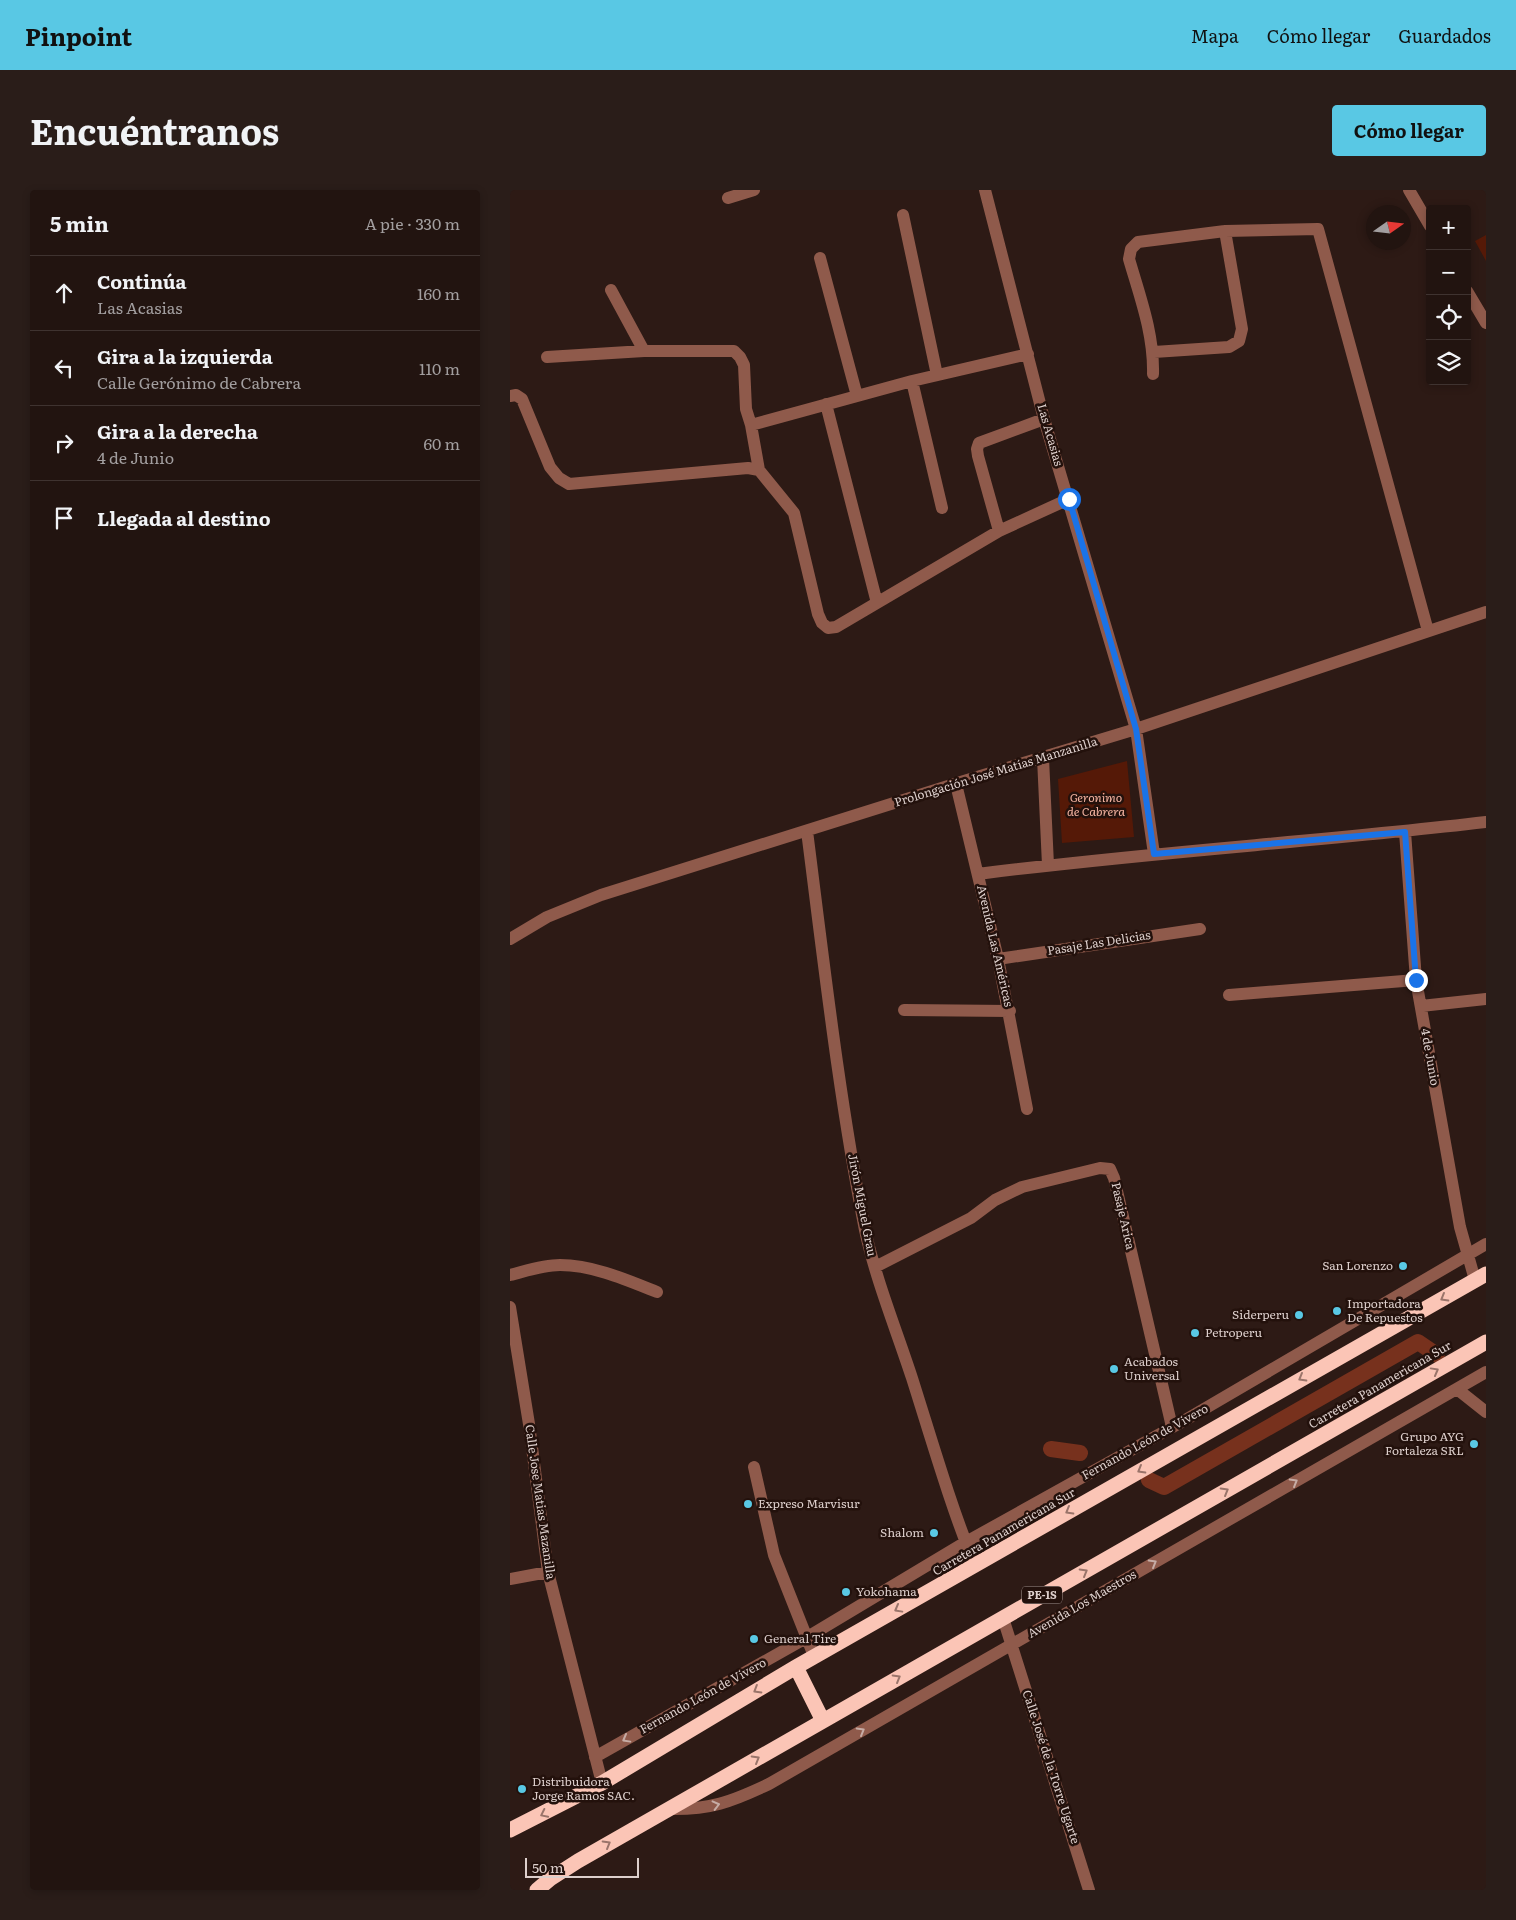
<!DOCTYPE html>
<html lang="es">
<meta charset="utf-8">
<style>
:root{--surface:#221410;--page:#2a1d19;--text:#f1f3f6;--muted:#a29e9f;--line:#3f3330;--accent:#59c8e4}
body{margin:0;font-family:Literata,serif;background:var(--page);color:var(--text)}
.controls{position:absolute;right:15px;top:15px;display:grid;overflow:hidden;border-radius:5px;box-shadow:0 2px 8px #0003}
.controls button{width:45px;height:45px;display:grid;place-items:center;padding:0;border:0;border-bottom:1px solid var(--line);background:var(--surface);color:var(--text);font:25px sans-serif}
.compass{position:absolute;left:856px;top:15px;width:45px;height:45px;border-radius:50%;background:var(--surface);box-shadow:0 2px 8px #0003;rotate:76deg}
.scale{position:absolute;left:15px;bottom:12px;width:114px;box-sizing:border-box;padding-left:5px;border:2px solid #ddcfcc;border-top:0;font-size:14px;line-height:18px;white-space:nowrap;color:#ddcfcc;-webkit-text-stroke:4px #23110c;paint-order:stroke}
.stop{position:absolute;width:15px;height:15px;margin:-11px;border:4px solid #1a73e8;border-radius:50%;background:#fff}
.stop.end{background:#1a73e8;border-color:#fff;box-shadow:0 1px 5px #0008}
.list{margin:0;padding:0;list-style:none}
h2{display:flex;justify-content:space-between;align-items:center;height:65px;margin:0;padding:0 20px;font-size:21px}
h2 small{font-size:16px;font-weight:400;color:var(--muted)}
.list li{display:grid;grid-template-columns:32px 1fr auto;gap:15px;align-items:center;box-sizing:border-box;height:75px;padding:0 20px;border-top:1px solid var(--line)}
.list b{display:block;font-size:19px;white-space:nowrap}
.list p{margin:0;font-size:16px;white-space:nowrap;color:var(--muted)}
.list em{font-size:16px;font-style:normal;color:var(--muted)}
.icon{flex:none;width:28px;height:28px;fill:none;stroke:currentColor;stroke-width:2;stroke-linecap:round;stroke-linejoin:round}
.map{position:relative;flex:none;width:976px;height:1700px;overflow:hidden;border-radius:5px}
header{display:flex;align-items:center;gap:30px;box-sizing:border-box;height:70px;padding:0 25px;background:var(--accent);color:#111}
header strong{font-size:24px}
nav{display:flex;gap:28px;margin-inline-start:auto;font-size:18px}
.intro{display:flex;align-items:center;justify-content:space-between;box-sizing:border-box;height:120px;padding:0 30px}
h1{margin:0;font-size:35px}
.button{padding:12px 22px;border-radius:5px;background:var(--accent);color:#111;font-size:18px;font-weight:700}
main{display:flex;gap:30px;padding:0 30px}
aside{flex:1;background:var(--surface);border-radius:5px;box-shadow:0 2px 8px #0003}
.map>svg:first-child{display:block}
.green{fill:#551907}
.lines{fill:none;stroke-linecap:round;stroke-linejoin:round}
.canal{stroke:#77311d;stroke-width:16}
.minor{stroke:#8f5a4b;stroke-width:12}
.highway{stroke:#fbc5b6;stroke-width:15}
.oneway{stroke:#9a746a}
.oneway2{stroke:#c6aca5}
.route{stroke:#1a73e8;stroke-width:6}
.poi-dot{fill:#59c8e4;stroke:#23110c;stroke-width:2}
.labels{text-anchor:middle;stroke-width:5;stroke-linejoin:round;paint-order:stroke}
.shield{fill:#23110c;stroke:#a59692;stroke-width:1}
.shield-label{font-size:11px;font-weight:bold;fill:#ddcfcc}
.street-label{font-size:12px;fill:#ddcfcc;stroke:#23110c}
.park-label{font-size:12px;font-style:italic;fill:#f4b3a0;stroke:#23110c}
.poi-label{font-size:12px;fill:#ddcfcc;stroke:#23110c;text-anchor:start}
</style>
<header>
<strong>Pinpoint</strong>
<nav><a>Mapa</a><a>Cómo llegar</a><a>Guardados</a></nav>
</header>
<div class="intro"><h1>Encuéntranos</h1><a class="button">Cómo llegar</a></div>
<main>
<aside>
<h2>5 min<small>A pie · 330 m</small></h2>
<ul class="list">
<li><svg class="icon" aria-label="ahead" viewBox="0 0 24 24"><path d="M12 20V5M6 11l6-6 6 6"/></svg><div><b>Continúa</b><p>Las Acasias</p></div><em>160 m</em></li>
<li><svg class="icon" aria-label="left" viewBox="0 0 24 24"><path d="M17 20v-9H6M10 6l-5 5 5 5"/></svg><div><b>Gira a la izquierda</b><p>Calle Gerónimo de Cabrera</p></div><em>110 m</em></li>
<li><svg class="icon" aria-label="right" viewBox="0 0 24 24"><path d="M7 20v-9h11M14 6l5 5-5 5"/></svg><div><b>Gira a la derecha</b><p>4 de Junio</p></div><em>60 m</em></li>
<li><svg class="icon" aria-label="arrive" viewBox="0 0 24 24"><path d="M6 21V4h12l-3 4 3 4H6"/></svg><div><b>Llegada al destino</b></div></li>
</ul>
</aside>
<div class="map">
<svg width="976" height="1700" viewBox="0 0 976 1700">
<rect width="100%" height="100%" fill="#2d1a15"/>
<path class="green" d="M 976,45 L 976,71 L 965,51 Z
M 617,571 L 624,647 L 552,653 L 548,589 Z"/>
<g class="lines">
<path class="canal" d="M 541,1259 L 570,1263
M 639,1290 L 654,1297 L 908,1152 L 927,1165"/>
<path class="minor" d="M 475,0 L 534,229 L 626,539 L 644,664
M 899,0 L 920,36
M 218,8 L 244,0
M 393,25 L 427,185
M 310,68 L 347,206
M 101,100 L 134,161 L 224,161 L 230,167 L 234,175 L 236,219 L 241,235 L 249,280
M 957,101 L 976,133
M 644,162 L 719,157 L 729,151 L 732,139 L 715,41
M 37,167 L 134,161
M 643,184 C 644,144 630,107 619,69 L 621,59 L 628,52 L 715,41 L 808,39 L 918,441
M 402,191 L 432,318
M 0,206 L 6,205 L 12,209 L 40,277 L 49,288 L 59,294 L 238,278 L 249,280 L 284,323 L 308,424 L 312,433 L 318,438 L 326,437 L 489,341 L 559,309
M 316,214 L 367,413
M 241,235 L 402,191 L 518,164
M 489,341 L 468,266 L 467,259 L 469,253 L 534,229
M 533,568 L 538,675
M 446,594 L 488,769 L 517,919
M 297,641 C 314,774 329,908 355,1040 C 366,1090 386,1139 402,1188 C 422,1251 440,1314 465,1376
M 895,642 L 906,790 L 950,1037 L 965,1090
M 468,684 C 637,662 807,652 976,632
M 0,749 L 37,727 L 91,705 L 454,591 L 626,539 L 976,422
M 488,769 L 690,739
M 719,805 L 906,790
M 911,816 L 976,809
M 394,820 L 500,821
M 365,1077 L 461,1028 L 485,1010 L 512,997 L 590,978 L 600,979 L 604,988 L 662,1237
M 0,1085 C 16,1081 33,1075 50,1075 C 83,1075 117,1090 147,1102
M 0,1117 L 19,1234 L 38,1382 L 92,1593
M 947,1199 L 976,1222
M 244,1277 L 264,1365 L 304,1466
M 0,1389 L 38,1382
M 493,1428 L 579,1700
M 85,1567 L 296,1448 L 456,1352 L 677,1229 L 976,1054
M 158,1619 C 200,1620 221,1612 259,1594 L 976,1182"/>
<path class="highway" d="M 286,1477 L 313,1531
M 0,1640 L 92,1593 L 286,1477 L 976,1084
M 27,1700 L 40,1689 L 68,1671 L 976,1152"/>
</g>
<defs><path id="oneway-chevron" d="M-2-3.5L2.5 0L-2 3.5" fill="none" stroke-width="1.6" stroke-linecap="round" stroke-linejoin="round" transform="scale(1.25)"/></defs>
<g class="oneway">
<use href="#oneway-chevron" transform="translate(934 1108) rotate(150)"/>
<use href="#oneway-chevron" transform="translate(925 1181) rotate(-29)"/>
<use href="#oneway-chevron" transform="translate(792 1188) rotate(150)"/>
<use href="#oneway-chevron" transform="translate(631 1280) rotate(150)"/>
<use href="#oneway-chevron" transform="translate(715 1301) rotate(-30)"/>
<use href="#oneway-chevron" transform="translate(559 1321) rotate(150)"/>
<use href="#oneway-chevron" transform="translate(574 1382) rotate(-30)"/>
<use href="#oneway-chevron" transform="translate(388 1419) rotate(151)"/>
<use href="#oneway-chevron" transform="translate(387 1488) rotate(-30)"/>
<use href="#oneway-chevron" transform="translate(247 1500) rotate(149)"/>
<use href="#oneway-chevron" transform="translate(246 1569) rotate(-30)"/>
<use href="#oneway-chevron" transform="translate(34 1624) rotate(154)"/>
<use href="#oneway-chevron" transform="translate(97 1654) rotate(-30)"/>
</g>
<g class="oneway2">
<use href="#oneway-chevron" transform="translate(784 1292) rotate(-30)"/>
<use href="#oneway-chevron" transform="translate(643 1373) rotate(-30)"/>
<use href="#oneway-chevron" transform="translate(351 1541) rotate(-30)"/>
<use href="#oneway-chevron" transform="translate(116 1549) rotate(151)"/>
<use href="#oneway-chevron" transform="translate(206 1615) rotate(-14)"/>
</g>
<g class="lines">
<path class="route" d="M 559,309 L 626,539 L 644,664 L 895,642 L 906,790"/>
</g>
<g class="poi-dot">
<circle cx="893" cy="1076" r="5"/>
<circle cx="827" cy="1121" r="5"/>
<circle cx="789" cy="1125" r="5"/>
<circle cx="685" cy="1143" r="5"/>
<circle cx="604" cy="1179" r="5"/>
<circle cx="964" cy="1254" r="5"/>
<circle cx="238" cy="1314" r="5"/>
<circle cx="424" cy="1343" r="5"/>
<circle cx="336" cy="1402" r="5"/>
<circle cx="244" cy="1449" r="5"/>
<circle cx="12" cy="1599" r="5"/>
</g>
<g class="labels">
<rect class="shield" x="512" y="1396.5" width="40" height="17" rx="4"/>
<g class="shield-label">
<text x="532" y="1409">PE-1S</text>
</g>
<g class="street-label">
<text transform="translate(540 245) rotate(74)" y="4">Las Acasias</text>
<text transform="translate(486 582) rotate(-17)" y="4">Prolongación José Matías Manzanilla</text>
<text transform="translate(589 753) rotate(-9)" y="4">Pasaje Las Delicias</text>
<text transform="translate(485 756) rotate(77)" y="4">Avenida Las Américas</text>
<text transform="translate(920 867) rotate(80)" y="4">4 de Junio</text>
<text transform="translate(352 1015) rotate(79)" y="4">Jirón Miguel Grau</text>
<text transform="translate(613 1026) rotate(77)" y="4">Pasaje Arica</text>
<text transform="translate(870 1195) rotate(-30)" y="4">Carretera Panamericana Sur</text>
<text transform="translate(635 1252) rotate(-29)" y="4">Fernando León de Vivero</text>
<text transform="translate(30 1312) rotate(82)" y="4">Calle Jose Matias Mazanilla</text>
<text transform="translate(494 1342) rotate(-30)" y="4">Carretera Panamericana Sur</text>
<text transform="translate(572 1414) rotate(-30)" y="4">Avenida Los Maestros</text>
<text transform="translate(193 1506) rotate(-29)" y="4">Fernando León de Vivero</text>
<text transform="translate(541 1577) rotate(72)" y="4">Calle José de la Torre Ugarte</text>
</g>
<g class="park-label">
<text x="586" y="612">Geronimo<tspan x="586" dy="14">de Cabrera</tspan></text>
</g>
<g class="poi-label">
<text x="883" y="1080" text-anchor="end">San Lorenzo</text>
<text x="837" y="1118">Importadora<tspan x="837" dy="14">De Repuestos</tspan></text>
<text x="779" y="1129" text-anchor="end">Siderperu</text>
<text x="695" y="1147">Petroperu</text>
<text x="614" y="1176">Acabados<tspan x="614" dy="14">Universal</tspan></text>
<text x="954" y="1251" text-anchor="end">Grupo AYG<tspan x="954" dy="14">Fortaleza SRL</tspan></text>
<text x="248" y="1318">Expreso Marvisur</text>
<text x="414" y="1347" text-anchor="end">Shalom</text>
<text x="346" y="1406">Yokohama</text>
<text x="254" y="1453">General Tire</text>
<text x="22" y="1596">Distribuidora<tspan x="22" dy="14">Jorge Ramos SAC.</tspan></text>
</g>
</g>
</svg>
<div class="controls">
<button>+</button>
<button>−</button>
<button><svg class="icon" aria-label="locate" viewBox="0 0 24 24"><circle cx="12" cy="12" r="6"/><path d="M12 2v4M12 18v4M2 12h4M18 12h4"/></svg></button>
<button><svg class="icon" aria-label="layers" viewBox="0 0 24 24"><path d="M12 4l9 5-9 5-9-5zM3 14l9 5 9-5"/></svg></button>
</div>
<svg class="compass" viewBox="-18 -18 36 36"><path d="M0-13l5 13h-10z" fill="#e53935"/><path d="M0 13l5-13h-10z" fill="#a29e9f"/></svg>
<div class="scale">50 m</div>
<div class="stop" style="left:559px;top:309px"></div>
<div class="stop end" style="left:906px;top:790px"></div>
</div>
</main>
